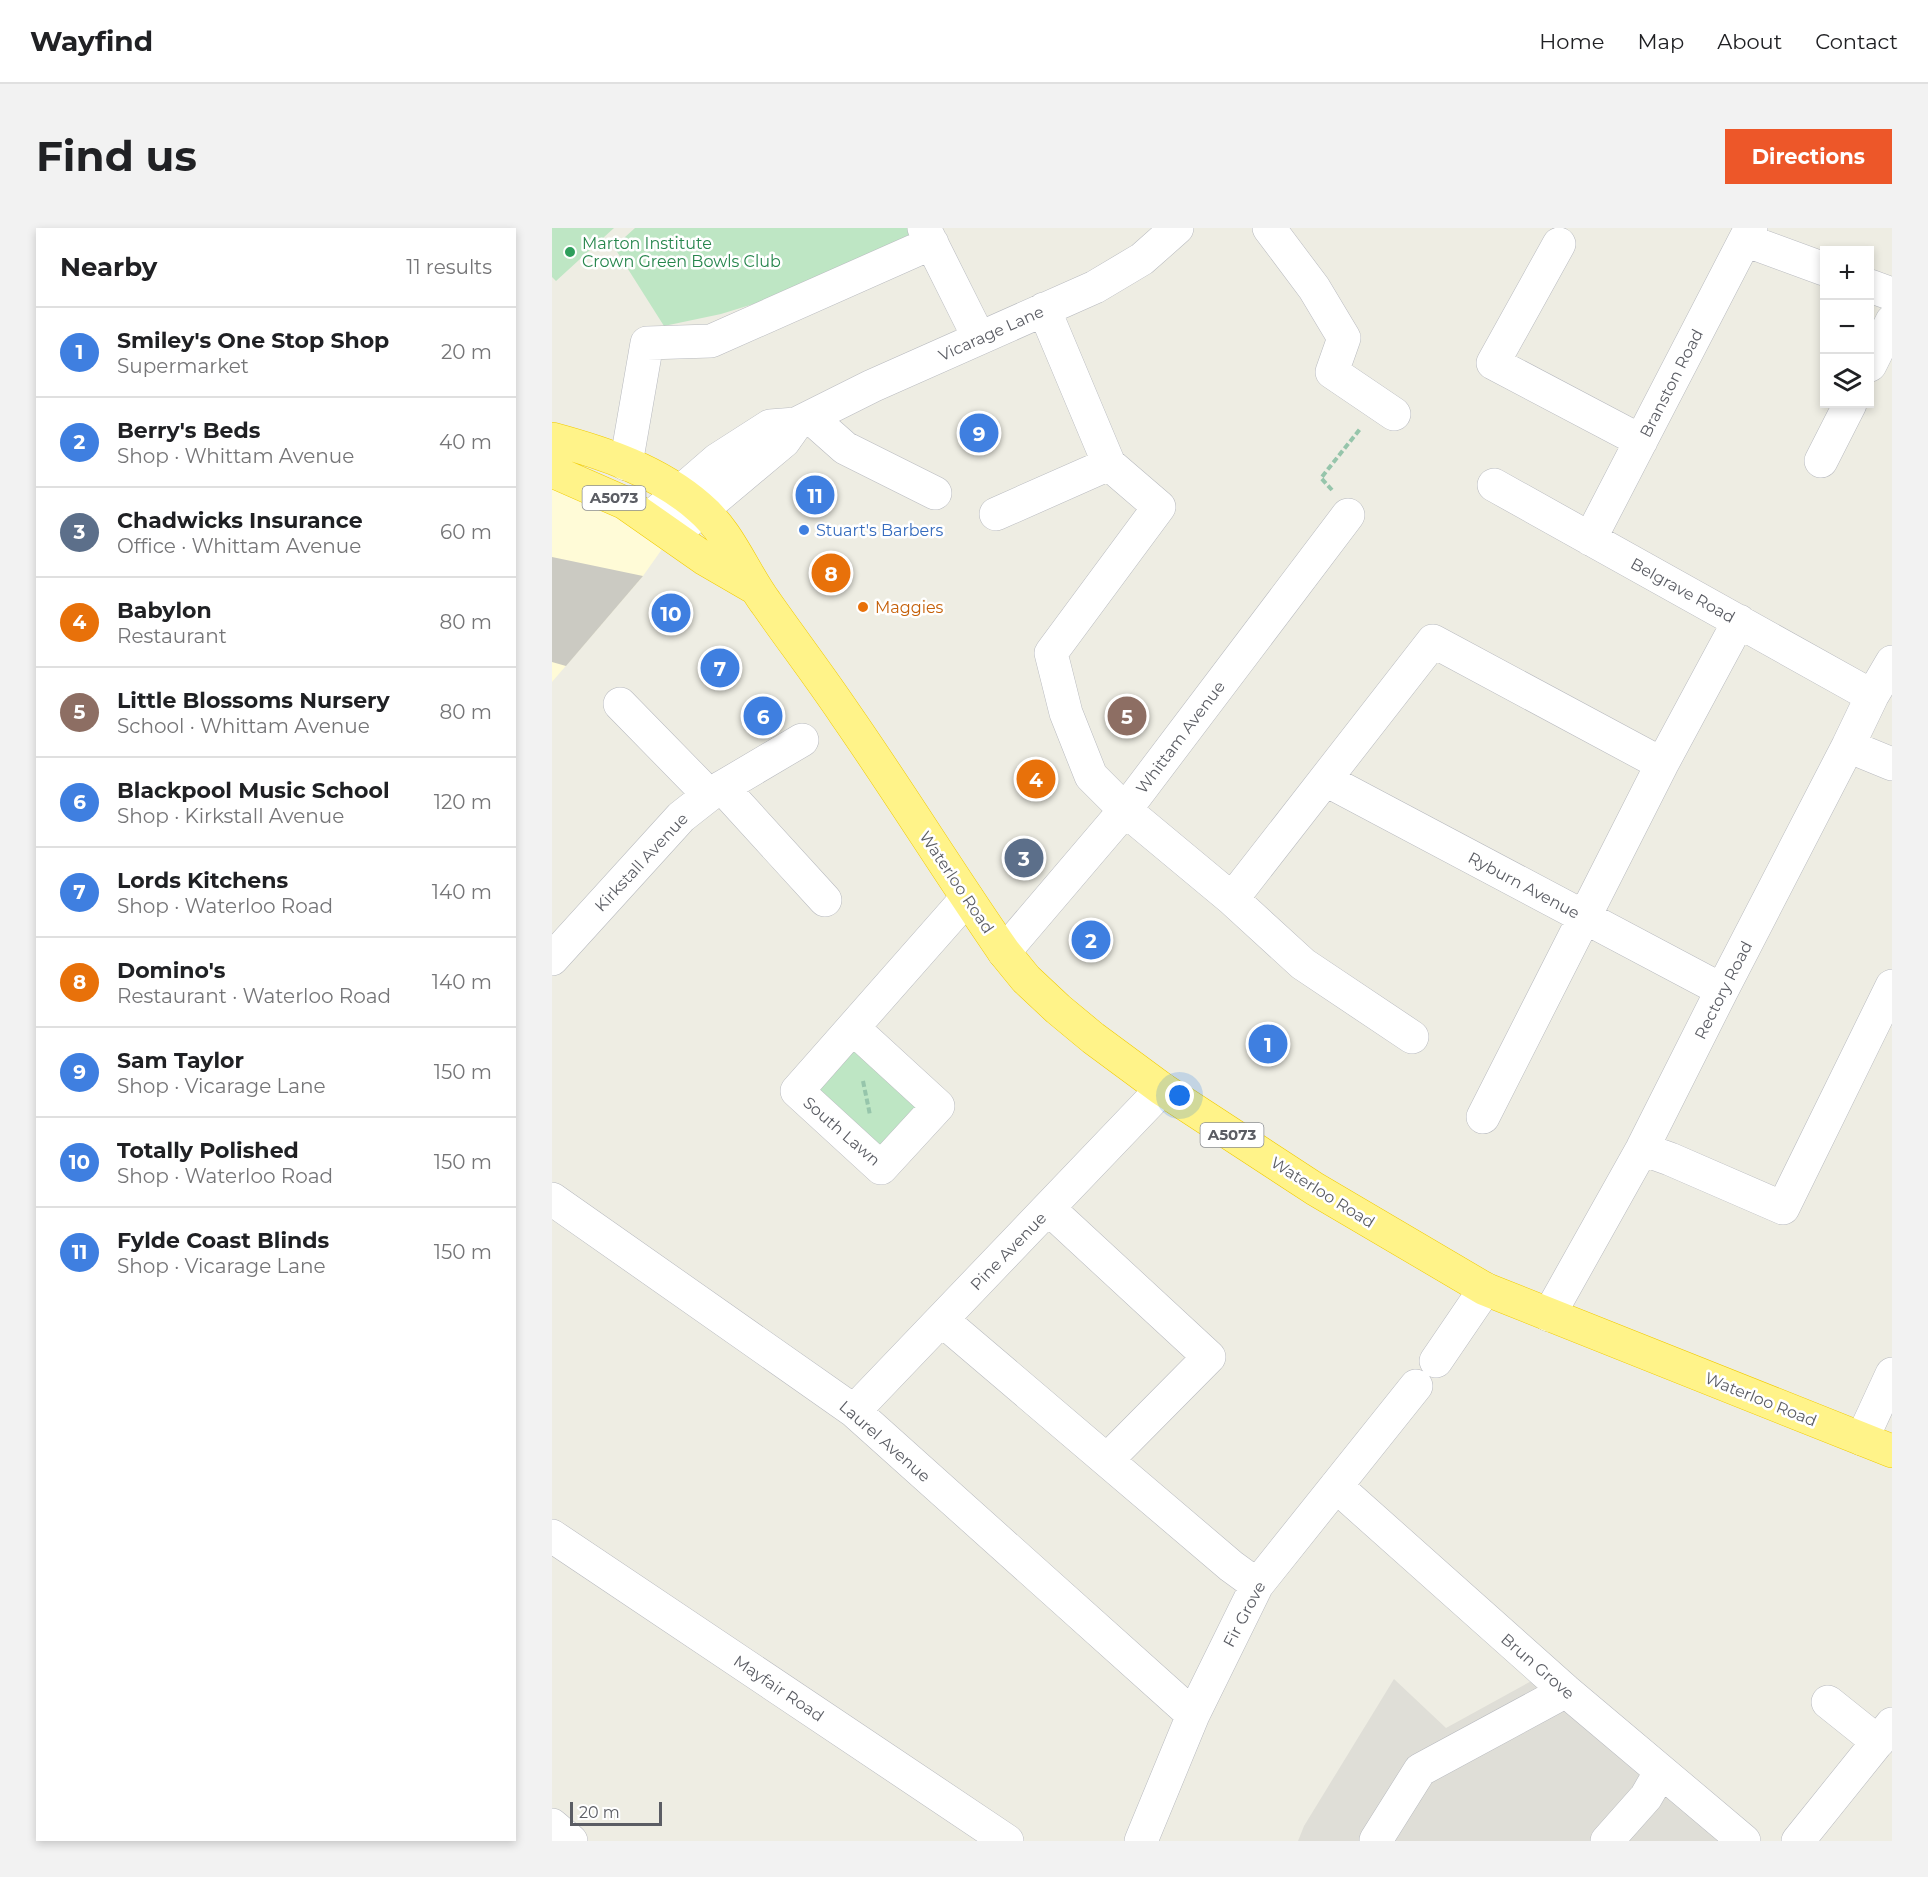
<!DOCTYPE html>
<meta charset="utf-8">
<style>
:root{--surface:#fff;--page:#f2f2f2;--text:#202124;--muted:#757577;--line:#e0e0e0;--accent:#ed5729}
body{margin:0;font-family:Montserrat,sans-serif;background:var(--page);color:var(--text)}
.controls{position:absolute;right:18px;top:18px;display:grid;overflow:hidden;border-radius:0px;box-shadow:0 3px 9px #0003}
.controls button{width:54px;height:54px;display:grid;place-items:center;padding:0;border:0;border-bottom:2px solid var(--line);background:var(--surface);color:var(--text);font:30px sans-serif}
.scale{position:absolute;left:18px;bottom:15px;width:92px;box-sizing:border-box;padding-left:6px;border:3px solid #5b5d64;border-top:0;font-size:16px;line-height:21px;white-space:nowrap;color:#5b5d64;-webkit-text-stroke:4px #fff;paint-order:stroke}
.you{position:absolute;left:628px;top:868px;width:21px;height:21px;margin:-15px;border:4px solid #fff;border-radius:50%;background:#1a73e8;box-shadow:0 0 0 9px #1a73e833}
.badge{display:grid;place-items:center;width:39px;height:39px;border-radius:50%;background:var(--accent);color:#fff;font-size:20px;font-weight:700}
.pin{position:absolute;translate:-50% -50%;border:3px solid #fff;box-shadow:0 2px 6px #0006}
.list{margin:0;padding:0;list-style:none}
h2{display:flex;justify-content:space-between;align-items:center;height:78px;margin:0;padding:0 24px;font-size:26px}
h2 small{font-size:20px;font-weight:400;color:var(--muted)}
.list li{display:grid;grid-template-columns:39px 1fr auto;gap:18px;align-items:center;box-sizing:border-box;height:90px;padding:0 24px;border-top:2px solid var(--line)}
.list b{display:block;font-size:22px;white-space:nowrap}
.list p{margin:0;font-size:20px;white-space:nowrap;color:var(--muted)}
.list em{font-size:20px;font-style:normal;color:var(--muted)}
.icon{flex:none;width:33px;height:33px;fill:none;stroke:currentColor;stroke-width:2;stroke-linecap:round;stroke-linejoin:round}
.map{position:relative;flex:none;width:1340px;height:1613px;overflow:hidden;border-radius:0px}
header{display:flex;align-items:center;gap:36px;box-sizing:border-box;height:84px;padding:0 30px;background:var(--surface);border-bottom:2px solid var(--line)}
header strong{font-size:28px}
nav{display:flex;gap:33px;margin-inline-start:auto;font-size:21px}
.intro{display:flex;align-items:center;justify-content:space-between;box-sizing:border-box;height:144px;padding:0 36px}
h1{margin:0;font-size:42px}
.button{padding:15px 27px;border-radius:0px;background:var(--accent);color:#fff;font-size:21px;font-weight:700}
main{display:flex;gap:36px;padding:0 36px}
aside{flex:1;background:var(--surface);border-radius:0px;box-shadow:0 3px 9px #0003}
.map>svg:first-child{display:block}
.commercial{fill:#fffbd7}
.industrial{fill:#dfded7}
.green{fill:#bee6c4}
.building{fill:#cbcac2}
.lines{fill:none;stroke-linecap:round;stroke-linejoin:round}
.minor-casing{stroke:#b8babf;stroke-width:34}
.highway-casing{stroke:#f1cb00;stroke-width:34}
.path{stroke:#96c5ab;stroke-width:4;stroke-dasharray:6 3;stroke-linecap:butt}
.minor{stroke:#fff;stroke-width:33}
.highway{stroke:#fff389;stroke-width:33}
.leisure-dot{fill:#2e9e5b;stroke:#fff;stroke-width:2}
.shop-dot{fill:#3f7fe0;stroke:#fff;stroke-width:2}
.food-dot{fill:#e8710a;stroke:#fff;stroke-width:2}
.labels{text-anchor:middle;stroke-width:5;stroke-linejoin:round;paint-order:stroke}
.shield{fill:#fff;stroke:#8c8e92;stroke-width:1.5}
.shield-label{font-size:15px;font-weight:bold;fill:#5b5d64}
.leisure-label{font-size:16px;fill:#27864d;stroke:#fff;text-anchor:start}
.street-label{font-size:16px;fill:#5b5d64;stroke:#fff}
.shop-label{font-size:16px;fill:#366cbe;stroke:#fff;text-anchor:start}
.food-label{font-size:16px;fill:#c56008;stroke:#fff;text-anchor:start}
</style>
<header>
<strong>Wayfind</strong>
<nav><a>Home</a><a>Map</a><a>About</a><a>Contact</a></nav>
</header>
<div class="intro"><h1>Find us</h1><a class="button">Directions</a></div>
<main>
<aside>
<h2>Nearby<small>11 results</small></h2>
<ul class="list">
<li><span class="badge" style="background:#3f7fe0">1</span><div><b>Smiley's One Stop Shop</b><p>Supermarket</p></div><em>20 m</em></li>
<li><span class="badge" style="background:#3f7fe0">2</span><div><b>Berry's Beds</b><p>Shop · Whittam Avenue</p></div><em>40 m</em></li>
<li><span class="badge" style="background:#5c6f8a">3</span><div><b>Chadwicks Insurance</b><p>Office · Whittam Avenue</p></div><em>60 m</em></li>
<li><span class="badge" style="background:#e8710a">4</span><div><b>Babylon</b><p>Restaurant</p></div><em>80 m</em></li>
<li><span class="badge" style="background:#8d6e63">5</span><div><b>Little Blossoms Nursery</b><p>School · Whittam Avenue</p></div><em>80 m</em></li>
<li><span class="badge" style="background:#3f7fe0">6</span><div><b>Blackpool Music School</b><p>Shop · Kirkstall Avenue</p></div><em>120 m</em></li>
<li><span class="badge" style="background:#3f7fe0">7</span><div><b>Lords Kitchens</b><p>Shop · Waterloo Road</p></div><em>140 m</em></li>
<li><span class="badge" style="background:#e8710a">8</span><div><b>Domino's</b><p>Restaurant · Waterloo Road</p></div><em>140 m</em></li>
<li><span class="badge" style="background:#3f7fe0">9</span><div><b>Sam Taylor</b><p>Shop · Vicarage Lane</p></div><em>150 m</em></li>
<li><span class="badge" style="background:#3f7fe0">10</span><div><b>Totally Polished</b><p>Shop · Waterloo Road</p></div><em>150 m</em></li>
<li><span class="badge" style="background:#3f7fe0">11</span><div><b>Fylde Coast Blinds</b><p>Shop · Vicarage Lane</p></div><em>150 m</em></li>
</ul>
</aside>
<div class="map">
<svg width="1340" height="1613" viewBox="0 0 1340 1613">
<rect width="100%" height="100%" fill="#eeede3"/>
<path class="commercial" d="M 0,243 L 120,307 L 91,348 L 0,454 Z"/>
<path class="industrial" d="M 994,1445 L 1192,1613 L 746,1613 L 752,1598 L 842,1451 L 894,1500 Z"/>
<path class="green" d="M 0,0 L 62,0 L 4,53 L 0,49 Z
M 83,0 L 359,0 L 363,8 L 253,60 L 169,86 L 112,98 L 62,19 Z
M 301,800 L 386,878 L 329,940 L 245,863 Z"/>
<path class="building" d="M 0,329 L 91,348 L 14,438 L 0,434 Z"/>
<g class="lines">
<g class="minor-casing">
<path id="minor" d="M 372,0 L 427,110
M 717,0 L 762,60 L 792,110 L 780,144 L 842,186
M 1193,12 L 1272,41
M 1007,16 L 941,135 L 1089,213
M 1318,58 L 1340,66
M 492,81 L 557,236 L 607,279 L 499,425 L 514,485 L 539,548 L 573,582 L 680,671 L 751,736 L 860,809
M 1318,137 L 1340,93
M 258,189 L 293,220 L 383,265
M 1269,233 L 1298,176
M 74,236 L 95,115 L 159,113 L 380,15
M 942,257 L 1320,468
M 444,286 L 557,236
M 97,291 L 165,232 L 218,198 L 244,196 L 320,158 L 543,59 L 590,31 L 625,0
M 120,307 L 232,213 L 244,196
M 1038,311 L 1199,0
M 68,476 L 157,567
M 1296,518 L 1340,536
M 774,552 L 1170,762
M 170,559 L 273,672
M 680,671 L 881,413 L 1110,536
M 452,724 L 573,582 L 796,287
M 0,731 L 129,589 L 157,567 L 250,512
M 301,800 L 386,878 L 329,940 L 245,863 L 415,670
M 931,889 L 1110,536 L 1187,393
M 1090,921 L 1118,931 L 1231,980 L 1340,758
M 0,971 L 302,1183 L 641,1487
M 497,981 L 657,1129 L 555,1232
M 997,1087 L 1090,921 L 1170,762 L 1296,518 L 1320,468 L 1340,434
M 390,1092 L 679,1338 L 705,1357
M 884,1133 L 933,1061
M 302,1183 L 610,861
M 1310,1211 L 1340,1146
M 784,1258 L 1014,1463 L 1192,1613
M 0,1308 L 455,1613
M 1276,1474 L 1326,1514
M 0,1597 L 19,1613
M 824,1612 L 868,1542 L 1014,1463
M 589,1613 L 641,1487 L 705,1357 L 864,1158
M 1055,1613 L 1094,1569 L 1109,1543
M 1246,1613 L 1340,1496"/>
</g>
<g class="highway-casing">
<path id="highway" d="M 0,211 C 52,225 106,243 147,279 C 178,305 191,344 214,375 C 240,412 268,449 293,486 C 348,565 398,646 452,724 L 474,751 L 506,781 L 541,810 L 610,861 L 763,961 L 933,1061 L 1340,1223
M 0,243 L 73,275 L 153,331 L 203,360"/>
</g>
<path class="path" d="M 780,262 L 769,250 L 808,201
M 311,853 L 318,887"/>
<use href="#minor" class="minor"/>
<use href="#highway" class="highway"/>
</g>
<circle class="leisure-dot" cx="18" cy="24" r="6"/>
<circle class="shop-dot" cx="252" cy="302" r="6"/>
<circle class="food-dot" cx="311" cy="379" r="6"/>
<g class="labels">
<g class="shield">
<rect x="30.5" y="258" width="63" height="24" rx="4.5"/>
<rect x="648.5" y="895" width="63" height="24" rx="4.5"/>
</g>
<g class="shield-label">
<text x="62" y="275">A5073</text>
<text x="680" y="912">A5073</text>
</g>
<g class="leisure-label">
<text x="30" y="21">Marton Institute<tspan x="30" dy="18">Crown Green Bowls Club</tspan></text>
</g>
<g class="street-label">
<text transform="translate(439 105) rotate(-24)" y="6">Vicarage Lane</text>
<text transform="translate(1119 155) rotate(-63)" y="6">Branston Road</text>
<text transform="translate(1131 362) rotate(29)" y="6">Belgrave Road</text>
<text transform="translate(628 509) rotate(-53)" y="6">Whittam Avenue</text>
<text transform="translate(89 634) rotate(-47)" y="6">Kirkstall Avenue</text>
<text transform="translate(405 654) rotate(56)" y="6">Waterloo Road</text>
<text transform="translate(972 657) rotate(28)" y="6">Ryburn Avenue</text>
<text transform="translate(1171 762) rotate(-63)" y="6">Rectory Road</text>
<text transform="translate(290 903) rotate(41)" y="6">South Lawn</text>
<text transform="translate(771 964) rotate(32)" y="6">Waterloo Road</text>
<text transform="translate(456 1023) rotate(-46)" y="6">Pine Avenue</text>
<text transform="translate(1209 1171) rotate(22)" y="6">Waterloo Road</text>
<text transform="translate(333 1213) rotate(41)" y="6">Laurel Avenue</text>
<text transform="translate(692 1386) rotate(-62)" y="6">Fir Grove</text>
<text transform="translate(986 1438) rotate(41)" y="6">Brun Grove</text>
<text transform="translate(227 1460) rotate(34)" y="6">Mayfair Road</text>
</g>
<g class="shop-label">
<text x="264" y="308">Stuart's Barbers</text>
</g>
<g class="food-label">
<text x="323" y="385">Maggies</text>
</g>
</g>
</svg>
<div class="controls">
<button>+</button>
<button>−</button>
<button><svg class="icon" aria-label="layers" viewBox="0 0 24 24"><path d="M12 4l9 5-9 5-9-5zM3 14l9 5 9-5"/></svg></button>
</div>
<div class="scale">20 m</div>
<div class="you"></div>
<div class="pin badge" style="left:716px;top:816px;background:#3f7fe0">1</div>
<div class="pin badge" style="left:539px;top:712px;background:#3f7fe0">2</div>
<div class="pin badge" style="left:472px;top:630px;background:#5c6f8a">3</div>
<div class="pin badge" style="left:484px;top:551px;background:#e8710a">4</div>
<div class="pin badge" style="left:575px;top:488px;background:#8d6e63">5</div>
<div class="pin badge" style="left:211px;top:488px;background:#3f7fe0">6</div>
<div class="pin badge" style="left:168px;top:440px;background:#3f7fe0">7</div>
<div class="pin badge" style="left:279px;top:345px;background:#e8710a">8</div>
<div class="pin badge" style="left:427px;top:205px;background:#3f7fe0">9</div>
<div class="pin badge" style="left:119px;top:385px;background:#3f7fe0">10</div>
<div class="pin badge" style="left:263px;top:267px;background:#3f7fe0">11</div>
</div>
</main>
